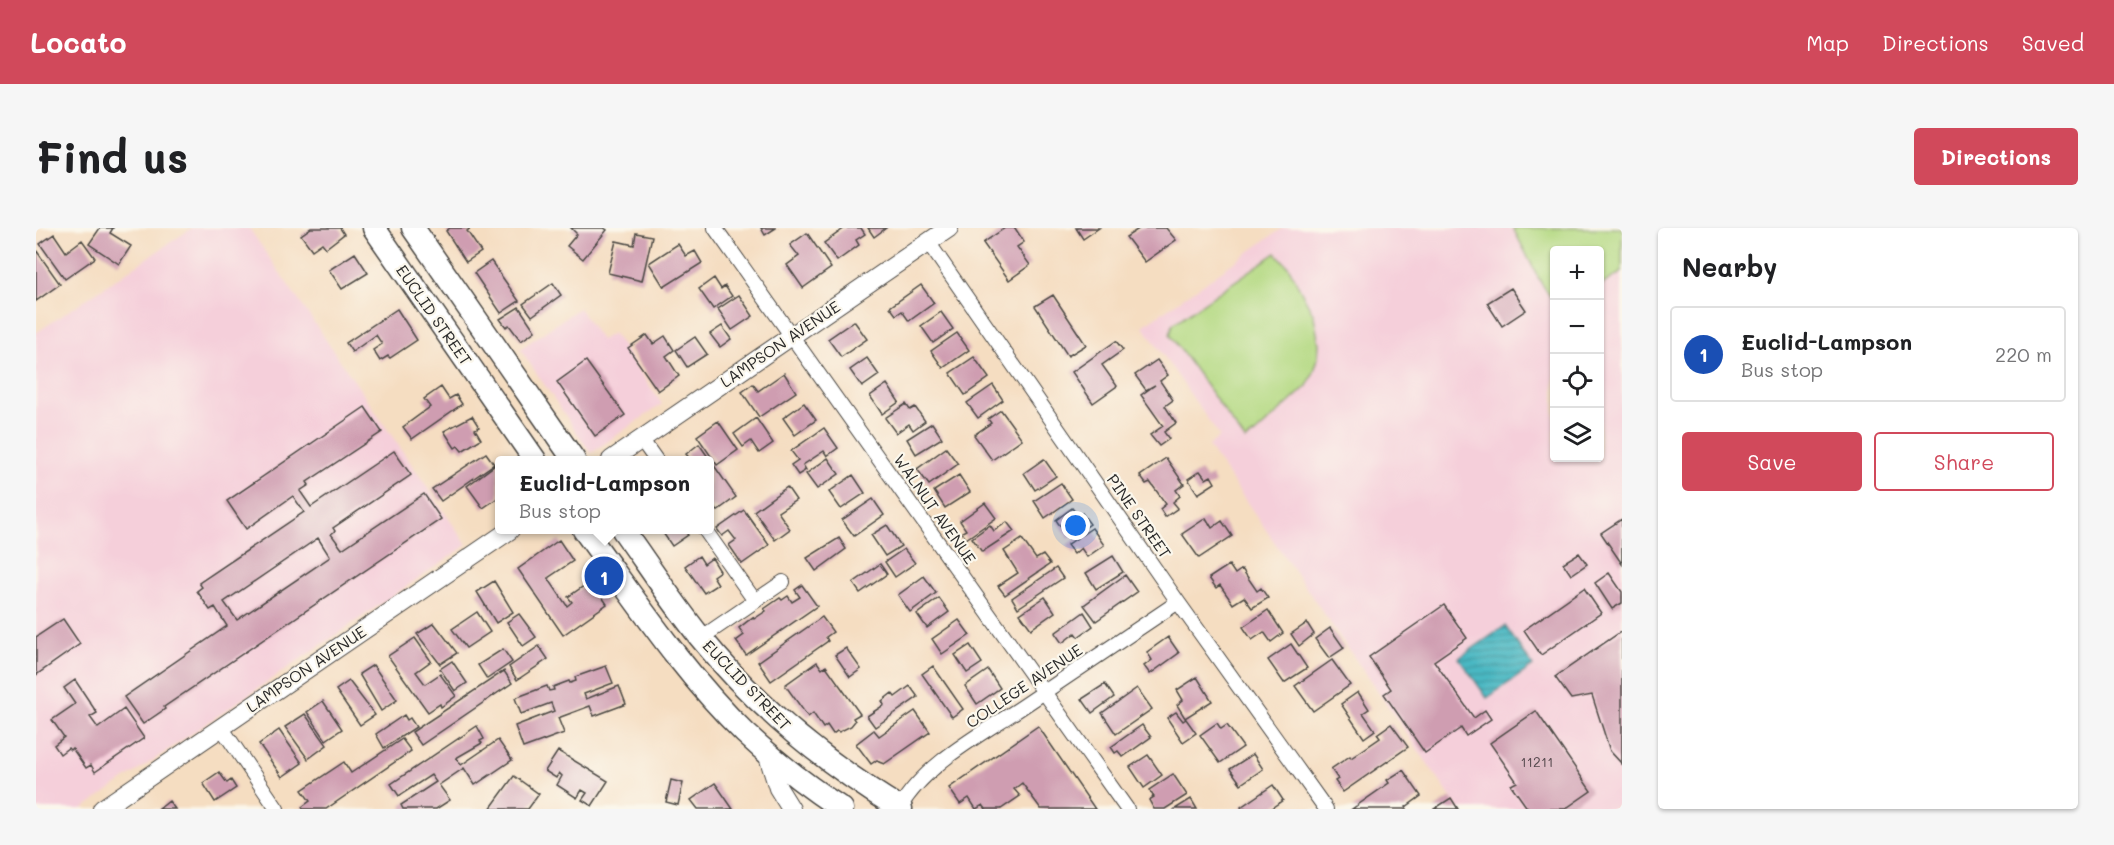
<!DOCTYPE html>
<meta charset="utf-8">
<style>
:root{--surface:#fff;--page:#f6f6f6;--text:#202124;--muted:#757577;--line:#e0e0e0;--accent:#d1495b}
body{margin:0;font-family:Mali,sans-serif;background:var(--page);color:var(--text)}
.controls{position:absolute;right:18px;top:18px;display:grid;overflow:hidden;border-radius:6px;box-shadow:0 2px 4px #0004}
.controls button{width:54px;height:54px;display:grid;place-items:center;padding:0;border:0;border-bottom:2px solid var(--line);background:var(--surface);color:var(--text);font:30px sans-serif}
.you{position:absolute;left:1040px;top:298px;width:21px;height:21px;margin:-15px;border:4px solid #fff;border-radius:50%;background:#1a73e8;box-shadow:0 0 0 9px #1a73e833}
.badge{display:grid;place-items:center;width:39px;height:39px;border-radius:50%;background:var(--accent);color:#fff;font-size:20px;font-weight:700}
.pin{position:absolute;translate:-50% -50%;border:3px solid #fff;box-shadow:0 2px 6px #0006}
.popup{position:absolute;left:459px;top:228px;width:219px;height:78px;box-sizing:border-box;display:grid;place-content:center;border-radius:6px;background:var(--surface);filter:drop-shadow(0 2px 4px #0005);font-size:20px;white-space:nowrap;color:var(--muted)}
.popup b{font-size:22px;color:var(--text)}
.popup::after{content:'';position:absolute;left:50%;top:100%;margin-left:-12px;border:12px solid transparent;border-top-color:var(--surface)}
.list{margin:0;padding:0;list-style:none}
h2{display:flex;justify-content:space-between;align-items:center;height:78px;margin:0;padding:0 24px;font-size:26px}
h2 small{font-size:20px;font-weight:400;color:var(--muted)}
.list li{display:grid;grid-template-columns:39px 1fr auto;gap:18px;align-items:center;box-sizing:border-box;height:96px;margin:0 12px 12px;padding:0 12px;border:2px solid var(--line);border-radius:6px}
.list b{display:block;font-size:22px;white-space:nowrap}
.list p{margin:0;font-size:20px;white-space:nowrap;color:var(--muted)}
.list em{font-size:20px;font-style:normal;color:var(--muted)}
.actions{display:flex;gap:12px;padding:18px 24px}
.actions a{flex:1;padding:14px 0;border:2px solid var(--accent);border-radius:6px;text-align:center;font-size:21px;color:var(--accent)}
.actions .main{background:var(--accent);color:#fff}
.icon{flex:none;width:33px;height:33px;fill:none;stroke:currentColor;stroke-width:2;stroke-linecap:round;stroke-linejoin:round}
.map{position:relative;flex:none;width:1586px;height:581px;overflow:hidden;border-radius:6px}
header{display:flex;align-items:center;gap:36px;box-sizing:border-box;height:84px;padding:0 30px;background:var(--accent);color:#fff}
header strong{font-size:28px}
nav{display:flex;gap:33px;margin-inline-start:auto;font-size:21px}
.intro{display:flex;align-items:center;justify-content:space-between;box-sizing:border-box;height:144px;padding:0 36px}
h1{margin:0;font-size:42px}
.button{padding:15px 27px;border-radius:6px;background:var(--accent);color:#fff;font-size:21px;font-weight:700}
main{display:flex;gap:36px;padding:0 36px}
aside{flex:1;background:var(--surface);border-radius:6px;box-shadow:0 2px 4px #0004}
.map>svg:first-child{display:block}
.built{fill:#f5cfda;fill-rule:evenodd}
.green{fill:#b4d982;stroke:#708256;stroke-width:1.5}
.water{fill:url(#water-rules);stroke:#3a7277;stroke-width:1.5}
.building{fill:#cf9db1;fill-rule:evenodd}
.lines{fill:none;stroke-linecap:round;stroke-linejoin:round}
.minor-casing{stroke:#494642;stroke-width:16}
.tertiary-casing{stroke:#494642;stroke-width:20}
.primary-casing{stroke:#494642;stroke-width:25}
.minor{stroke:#fff;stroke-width:14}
.tertiary{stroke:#fff;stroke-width:18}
.primary{stroke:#fff;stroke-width:22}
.labels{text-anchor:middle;stroke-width:4.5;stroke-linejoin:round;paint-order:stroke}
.number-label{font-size:14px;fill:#54484c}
.street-label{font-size:16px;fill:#2b2b2b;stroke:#fbf7ec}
</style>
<header>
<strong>Locato</strong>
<nav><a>Map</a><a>Directions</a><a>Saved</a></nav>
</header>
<div class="intro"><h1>Find us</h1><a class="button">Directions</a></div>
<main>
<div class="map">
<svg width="1586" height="581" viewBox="0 0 1586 581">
<defs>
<pattern id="water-rules" width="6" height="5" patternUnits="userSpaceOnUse" patternTransform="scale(1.5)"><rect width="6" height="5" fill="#4ab8c3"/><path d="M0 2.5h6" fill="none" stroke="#3e969f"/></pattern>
</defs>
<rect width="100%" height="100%" fill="#fbf7ec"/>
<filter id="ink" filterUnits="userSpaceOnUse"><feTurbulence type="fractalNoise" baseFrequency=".0167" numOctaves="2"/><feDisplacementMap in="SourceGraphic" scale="12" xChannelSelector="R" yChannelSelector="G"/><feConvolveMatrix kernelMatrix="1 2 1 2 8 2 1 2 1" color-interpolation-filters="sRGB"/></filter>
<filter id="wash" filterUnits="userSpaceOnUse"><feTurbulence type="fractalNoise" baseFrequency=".008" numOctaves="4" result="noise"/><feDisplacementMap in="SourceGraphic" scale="24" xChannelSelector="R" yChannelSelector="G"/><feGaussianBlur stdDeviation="1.35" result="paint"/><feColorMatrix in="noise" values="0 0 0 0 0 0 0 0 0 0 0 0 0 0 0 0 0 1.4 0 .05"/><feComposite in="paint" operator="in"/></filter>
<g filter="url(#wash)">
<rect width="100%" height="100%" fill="#f5ddc1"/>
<path class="built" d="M 156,0 L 213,0 L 431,317 L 46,581 L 0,581 L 0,105 Z
M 1247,0 L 1586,0 L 1586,574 L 1576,581 L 1423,581 L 1172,218 L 1184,209 L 1107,98 ZM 1518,22 L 1564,22 L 1564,230 L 1518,230 Z
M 543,80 L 565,112 L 577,105 L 626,176 L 555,225 L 484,121 Z"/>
<path class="green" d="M 1477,0 L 1586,0 L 1586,44 L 1564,58 L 1564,22 L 1518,22 L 1518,71 L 1516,71 L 1504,53 Z
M 1240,25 L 1252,38 L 1278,88 L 1283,116 L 1282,130 L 1278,144 L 1271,158 L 1219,206 L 1209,212 L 1134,107 L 1137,96 Z"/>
<path class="water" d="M 1469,398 L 1497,438 L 1451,470 L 1423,430 Z"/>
<g id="blocks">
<path class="building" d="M 64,0 L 77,0 L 74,5 L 95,18 L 83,36 L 53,16 Z
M 275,0 L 304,0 L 308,6 L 290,20 L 286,15 L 276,22 L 265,7 Z
M 414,0 L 435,0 L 431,3 L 445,24 L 430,34 L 410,3 Z
M 535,0 L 568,0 L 571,2 L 547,31 L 531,18 L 541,6 Z
M 725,0 L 740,0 L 729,7 Z
M 809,0 L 825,0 L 829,6 L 820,12 L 823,17 L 801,33 L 788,15 Z
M 832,0 L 850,0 L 838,9 Z
M 969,0 L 979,0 L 988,14 L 981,19 L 994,37 L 973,52 L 947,15 Z
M 1040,0 L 1063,0 L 1047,11 Z
M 1104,0 L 1130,0 L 1140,12 L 1109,34 L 1090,9 Z
M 600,5 L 616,8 L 606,53 L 572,45 L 580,13 L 598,17 Z
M 771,5 L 795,40 L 767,60 L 751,37 L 763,28 L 754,17 Z
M 18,6 L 30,24 L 46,12 L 59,30 L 29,51 L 4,16 Z
M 642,16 L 650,28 L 659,23 L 666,35 L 628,59 L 613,35 Z
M 0,22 L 24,56 L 0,73 Z
M 319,25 L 332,45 L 306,61 L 293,42 Z
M 455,33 L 483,73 L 465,85 L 438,45 Z
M 678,50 L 685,61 L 689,58 L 696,68 L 677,81 L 663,61 Z
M 517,55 L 525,67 L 496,88 L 487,76 Z
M 885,57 L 898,75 L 873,93 L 866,83 L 860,87 L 854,79 Z
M 1475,60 L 1490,82 L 1466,98 L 1451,75 Z
M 703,67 L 717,88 L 696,102 L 682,81 Z
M 1017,67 L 1050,117 L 1032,128 L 999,78 Z
M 483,79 L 499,103 L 485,113 L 473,97 L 470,99 L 464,91 Z
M 361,81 L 381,112 L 354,130 L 352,128 L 344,133 L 337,122 L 346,116 L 340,107 L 316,124 L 310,115 Z
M 905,84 L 917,101 L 897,115 L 885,98 Z
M 818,93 L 831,111 L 805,129 L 792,111 Z
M 686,98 L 695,111 L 684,119 L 674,106 Z
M 921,105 L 933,122 L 907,140 L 895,123 Z
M 611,107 L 617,116 L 629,108 L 638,122 L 630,128 L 643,148 L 622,163 L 592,120 Z
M 659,109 L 671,126 L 651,139 L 640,122 Z
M 1080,113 L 1087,122 L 1066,137 L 1081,158 L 1057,175 L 1036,144 Z
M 938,129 L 953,150 L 929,167 L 914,145 Z
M 831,130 L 843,147 L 826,159 L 814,142 Z
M 1121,132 L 1132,147 L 1124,153 L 1137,172 L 1129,178 L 1140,195 L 1128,204 L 1133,211 L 1123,218 L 1114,207 L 1127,198 L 1105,167 L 1119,157 L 1110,162 L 1099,147 Z
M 550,133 L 589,187 L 559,208 L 521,154 Z
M 748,145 L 760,164 L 723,189 L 706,164 L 717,156 L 722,163 Z
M 851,156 L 863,174 L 846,186 L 834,168 Z
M 957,157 L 967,172 L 942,190 L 931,175 Z
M 405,159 L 413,171 L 420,167 L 426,176 L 376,211 L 367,199 L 394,179 L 388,171 Z
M 768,175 L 780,192 L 759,207 L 747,190 Z
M 870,176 L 874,182 L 879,179 L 889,193 L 877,202 L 873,196 L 860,205 L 849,190 Z
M 329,179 L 346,204 L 271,254 L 273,257 L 264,263 L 275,279 L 358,223 L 375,247 L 297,300 L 299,303 L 295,306 L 306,321 L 388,266 L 405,291 L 128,479 L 129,481 L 107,496 L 88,469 L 191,398 L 179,379 L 174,382 L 161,363 L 166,359 L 163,355 L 268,284 L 257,268 L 210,301 L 191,273 ZM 282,310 L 294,329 L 201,392 L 188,374 Z
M 965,182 L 986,211 L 956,232 L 938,207 L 955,195 L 952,191 Z
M 436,188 L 443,199 L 439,201 L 445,211 L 426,223 L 422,218 L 419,220 L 408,203 Z
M 720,190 L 737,215 L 723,225 L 715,213 L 707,219 L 698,206 Z
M 682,193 L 702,222 L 681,237 L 661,208 Z
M 896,195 L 906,210 L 880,226 L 871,211 Z
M 788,200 L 802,220 L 791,228 L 788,223 L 767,237 L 770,242 L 762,247 L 755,237 L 762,232 L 755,223 Z
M 663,216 L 700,269 L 681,283 L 677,277 L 673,281 L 673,232 L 655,232 L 650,226 Z
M 910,220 L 922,236 L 893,257 L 881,241 Z
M 450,225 L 458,236 L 405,273 L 396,261 Z
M 792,230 L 803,246 L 781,261 L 770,246 Z
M 1130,230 L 1148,256 L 1140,262 L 1144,268 L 1137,274 L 1142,280 L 1129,289 L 1124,281 L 1130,276 L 1114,254 L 1110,256 L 1104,248 Z
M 1008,231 L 1020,248 L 999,262 L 988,245 Z
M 462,235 L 463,269 L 447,280 L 431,258 Z
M 1164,243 L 1170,251 L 1175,248 L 1179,255 L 1162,266 L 1152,251 Z
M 817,247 L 829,265 L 805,281 L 793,264 Z
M 923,247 L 934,264 L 909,280 L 898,263 Z
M 1025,255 L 1036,271 L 1009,290 L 998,273 Z
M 751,259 L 760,272 L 742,284 L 754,301 L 739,312 L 718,283 Z
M 837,271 L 848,287 L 818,308 L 806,292 Z
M 949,275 L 960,290 L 930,311 L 926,304 L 930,302 L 924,293 Z
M 1036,280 L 1042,288 L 1046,285 L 1054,296 L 1033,311 L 1020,292 Z
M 708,282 L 733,317 L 706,336 L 693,317 L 700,312 L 693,303 L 686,308 L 681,301 Z
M 1170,290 L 1176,300 L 1186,293 L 1196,308 L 1163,330 L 1146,306 Z
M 1586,291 L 1586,336 L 1565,305 Z
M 971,294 L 978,303 L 946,324 L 936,310 L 954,297 L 958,303 Z
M 851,297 L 865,318 L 849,328 L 835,307 Z
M 1056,300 L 1068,317 L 1051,329 L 1045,320 L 1038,326 L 1031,317 Z
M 625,302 L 648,302 L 652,307 L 636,318 Z
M 803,310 L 810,321 L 780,343 L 771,330 Z
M 986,311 L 1000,331 L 1007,327 L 1014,336 L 969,367 L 962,358 L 982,345 L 968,323 Z
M 523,312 L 537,333 L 512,350 L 531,378 L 536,374 L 532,369 L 555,353 L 571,376 L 527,407 L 482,341 Z
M 868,321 L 879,335 L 859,349 L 849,334 Z
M 1543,325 L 1551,336 L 1535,347 L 1527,335 Z
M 663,328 L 668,336 L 676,330 L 684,343 L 677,348 L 682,356 L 668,365 L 649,338 Z
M 1077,328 L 1087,344 L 1060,361 L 1050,345 Z
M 844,336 L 851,346 L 824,365 L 817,355 Z
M 1193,337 L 1199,346 L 1206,341 L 1221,363 L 1225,360 L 1232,370 L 1216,380 L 1208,369 L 1197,376 L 1184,357 L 1180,360 L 1173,350 Z
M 1020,340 L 1027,350 L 982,380 L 976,370 Z
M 1573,345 L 1586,364 L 1586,375 L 1576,381 L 1559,355 Z
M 1089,347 L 1101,364 L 1060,393 L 1048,377 Z
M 888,348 L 900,365 L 874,384 L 862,367 Z
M 458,353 L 477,384 L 460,395 L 441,364 Z
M 766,357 L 781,378 L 710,427 L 700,413 L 708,407 L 703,400 L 717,389 L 718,391 L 730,383 L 728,381 L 744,370 L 746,372 L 752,368 L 756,374 L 764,369 L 759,362 Z
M 1548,360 L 1565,385 L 1505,427 L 1488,402 Z
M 1009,369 L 1019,384 L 995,401 L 984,386 Z
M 903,370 L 913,384 L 891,400 L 881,386 Z
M 1408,377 L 1431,410 L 1398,433 L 1438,490 L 1449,482 L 1455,491 L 1430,508 L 1425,500 L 1389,525 L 1348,466 L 1355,461 L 1333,429 Z
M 1232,382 L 1247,405 L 1235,414 L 1228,404 L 1216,412 L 1207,399 Z
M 441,384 L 454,404 L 430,420 L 416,401 Z
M 1048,384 L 1057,398 L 1042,409 L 1039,405 L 1026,415 L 1019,405 Z
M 483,386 L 500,409 L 487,418 L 471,394 Z
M 786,389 L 797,404 L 790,409 L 792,413 L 735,453 L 722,434 Z
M 27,391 L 44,416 L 0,447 L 0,409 Z
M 923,392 L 934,407 L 906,426 L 896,411 Z
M 398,395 L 421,425 L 404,436 L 381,406 Z
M 1271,395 L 1278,406 L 1263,418 L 1255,406 Z
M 1294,400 L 1308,420 L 1293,430 L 1279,411 Z
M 1586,403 L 1586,536 L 1574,523 L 1556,467 L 1535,471 L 1519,449 Z
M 1132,409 L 1143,425 L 1114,446 L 1108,438 L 1116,432 L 1111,424 Z
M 379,410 L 395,433 L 380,444 L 389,456 L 404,446 L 420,468 L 405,479 L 404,476 L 392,484 L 352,428 Z
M 1255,416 L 1271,440 L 1248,455 L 1232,432 Z
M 934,417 L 946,435 L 931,445 L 919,427 Z
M 503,418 L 512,431 L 481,452 L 473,439 Z
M 810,420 L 825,441 L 814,449 L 799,427 Z
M 467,421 L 476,434 L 451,451 L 442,437 Z
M 1296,432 L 1314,457 L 1277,483 L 1259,458 Z
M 416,433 L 431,455 L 419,463 L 404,441 Z
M 781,434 L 786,441 L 790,438 L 824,486 L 817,490 L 819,493 L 815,498 L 803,504 L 801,503 L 797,506 L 791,497 L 787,500 L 777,485 L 772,489 L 749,457 Z
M 337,437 L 361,472 L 345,483 L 323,446 Z
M 570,438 L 577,455 L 548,466 L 550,471 L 583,458 L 590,476 L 558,488 L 554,478 L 522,490 L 528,505 L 487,520 L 479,498 L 518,483 L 515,475 L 485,486 L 479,470 L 511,458 L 513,463 L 518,462 L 517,459 L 533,453 L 534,455 L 540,453 L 539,449 Z
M 897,438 L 927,481 L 916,489 L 886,446 Z
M 952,442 L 964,460 L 941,476 L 929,458 Z
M 468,443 L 476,455 L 385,517 L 376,504 Z
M 1161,449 L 1176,473 L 1149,490 L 1141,477 L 1147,472 L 1141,462 Z
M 39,452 L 61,485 L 54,489 L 62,500 L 88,481 L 108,510 L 59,544 L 55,537 L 50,540 L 36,520 L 34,522 L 32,520 L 24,526 L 18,517 L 28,509 L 16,492 L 39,476 L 28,460 Z
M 313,453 L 339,487 L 324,497 L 300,462 Z
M 1069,456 L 1078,469 L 1056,485 L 1046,471 Z
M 874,458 L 882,469 L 839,499 L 831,488 L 848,477 L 846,473 L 856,465 L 859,469 Z
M 1101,460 L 1116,481 L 1080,506 L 1066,485 Z
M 1322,464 L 1333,481 L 1327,485 L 1339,502 L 1328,510 L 1305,476 Z
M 287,473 L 306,501 L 290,512 L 271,484 Z
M 879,483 L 894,504 L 848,536 L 843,534 L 841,532 L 835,536 L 820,516 L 838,502 L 843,508 Z
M 1500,483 L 1555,563 L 1529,581 L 1492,581 L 1475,557 L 1481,554 L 1454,515 Z
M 1140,484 L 1147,493 L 1150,491 L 1160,505 L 1147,514 L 1131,490 Z
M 269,486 L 291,517 L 272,531 L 249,499 Z
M 368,487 L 371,492 L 374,490 L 380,499 L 348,520 L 340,506 Z
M 1181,495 L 1185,501 L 1191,497 L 1207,519 L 1184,535 L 1164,507 Z
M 1355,496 L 1372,519 L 1307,564 L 1299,553 L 1302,551 L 1295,541 L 1314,528 L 1315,530 L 1344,510 L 1341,506 Z
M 1106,497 L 1115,509 L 1087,529 L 1082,523 L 1079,525 L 1075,519 Z
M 441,498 L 448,511 L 444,513 L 446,515 L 420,530 L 425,537 L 462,512 L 476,532 L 439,557 L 428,540 L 403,557 L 414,572 L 400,581 L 367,581 L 365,577 L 400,554 L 395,547 L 363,568 L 355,556 Z
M 1002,498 L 1059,581 L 1005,581 L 986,555 L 978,561 L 984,568 L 965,581 L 950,581 L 947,577 L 940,581 L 933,570 L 924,576 L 913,560 Z
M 243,502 L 266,535 L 246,549 L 223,516 Z
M 366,511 L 375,523 L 290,581 L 267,581 L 266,579 L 274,573 L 266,562 L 308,534 L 315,545 Z
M 522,523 L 572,553 L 556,578 L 546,572 L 551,565 L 546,562 L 541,570 L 521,557 L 526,548 L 523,545 L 520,550 L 509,543 Z
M 1217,526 L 1227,541 L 1205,556 L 1194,541 Z
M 1112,527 L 1126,547 L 1108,560 L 1094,539 Z
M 1367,542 L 1385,568 L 1370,579 L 1371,581 L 1316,581 L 1353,555 L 1351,552 Z
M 183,544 L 191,555 L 195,552 L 200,560 L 179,574 L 167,555 Z
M 1137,546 L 1151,567 L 1129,581 L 1118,581 L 1113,572 L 1118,569 L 1113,562 Z
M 478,548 L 503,566 L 492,581 L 454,581 Z
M 635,552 L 647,555 L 642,577 L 630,574 Z
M 679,555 L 697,581 L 662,581 L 655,572 Z
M 1237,557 L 1247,572 L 1234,581 L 1206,581 L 1205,579 Z
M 1415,570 L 1422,581 L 1398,581 Z
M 1155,571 L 1161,581 L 1139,581 Z
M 133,573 L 139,581 L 123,581 Z"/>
</g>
</g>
<g filter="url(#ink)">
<use href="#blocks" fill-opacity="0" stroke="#494642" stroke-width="1.5"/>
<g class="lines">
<g class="minor-casing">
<path id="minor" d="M 679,0 L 1091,581
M 892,14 L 1142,374 L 1290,581
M 605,211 L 620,232
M 669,302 L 719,373
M 665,410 L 747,354
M 185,499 L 241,581
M 863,581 C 888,536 944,507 986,479 C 1038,444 1090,409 1142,374"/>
</g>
<g class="tertiary-casing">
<path id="tertiary" d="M 575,232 L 913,0
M 731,525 L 742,560 L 755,581
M 66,581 L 474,302"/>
</g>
<g class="primary-casing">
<path id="primary" d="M 338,0 L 499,232
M 377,0 L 538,232
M 548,302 C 599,371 647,445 709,505 C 739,533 772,559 806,581
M 587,302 C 612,337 637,375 664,409 C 720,478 789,535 865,581"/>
</g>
<use href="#minor" class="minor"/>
<use href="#tertiary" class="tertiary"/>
<use href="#primary" class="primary"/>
</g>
</g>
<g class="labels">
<g class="number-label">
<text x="1501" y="539">11211</text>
</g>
<g class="street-label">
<text transform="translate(398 87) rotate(55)" y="6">EUCLID STREET</text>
<text transform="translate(744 116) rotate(-34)" y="6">LAMPSON AVENUE</text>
<text transform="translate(899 281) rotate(55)" y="6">WALNUT AVENUE</text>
<text transform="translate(1103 288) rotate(55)" y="6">PINE STREET</text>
<text transform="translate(270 441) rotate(-34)" y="6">LAMPSON AVENUE</text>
<text transform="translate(711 457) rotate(46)" y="6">EUCLID STREET</text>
<text transform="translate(988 458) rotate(-34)" y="6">COLLEGE AVENUE</text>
</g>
</g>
</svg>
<div class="controls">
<button>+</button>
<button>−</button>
<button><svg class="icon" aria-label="locate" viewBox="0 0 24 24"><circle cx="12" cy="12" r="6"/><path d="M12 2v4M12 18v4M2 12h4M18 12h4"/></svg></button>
<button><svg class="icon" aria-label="layers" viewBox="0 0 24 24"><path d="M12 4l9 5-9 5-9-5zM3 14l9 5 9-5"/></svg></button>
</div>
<div class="you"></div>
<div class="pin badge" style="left:568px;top:348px;background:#1a4fb4">1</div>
<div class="popup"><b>Euclid-Lampson</b>Bus stop</div>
</div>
<aside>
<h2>Nearby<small></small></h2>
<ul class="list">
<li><span class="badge" style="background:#1a4fb4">1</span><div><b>Euclid-Lampson</b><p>Bus stop</p></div><em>220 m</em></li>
</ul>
<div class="actions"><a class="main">Save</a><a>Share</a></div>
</aside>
</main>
